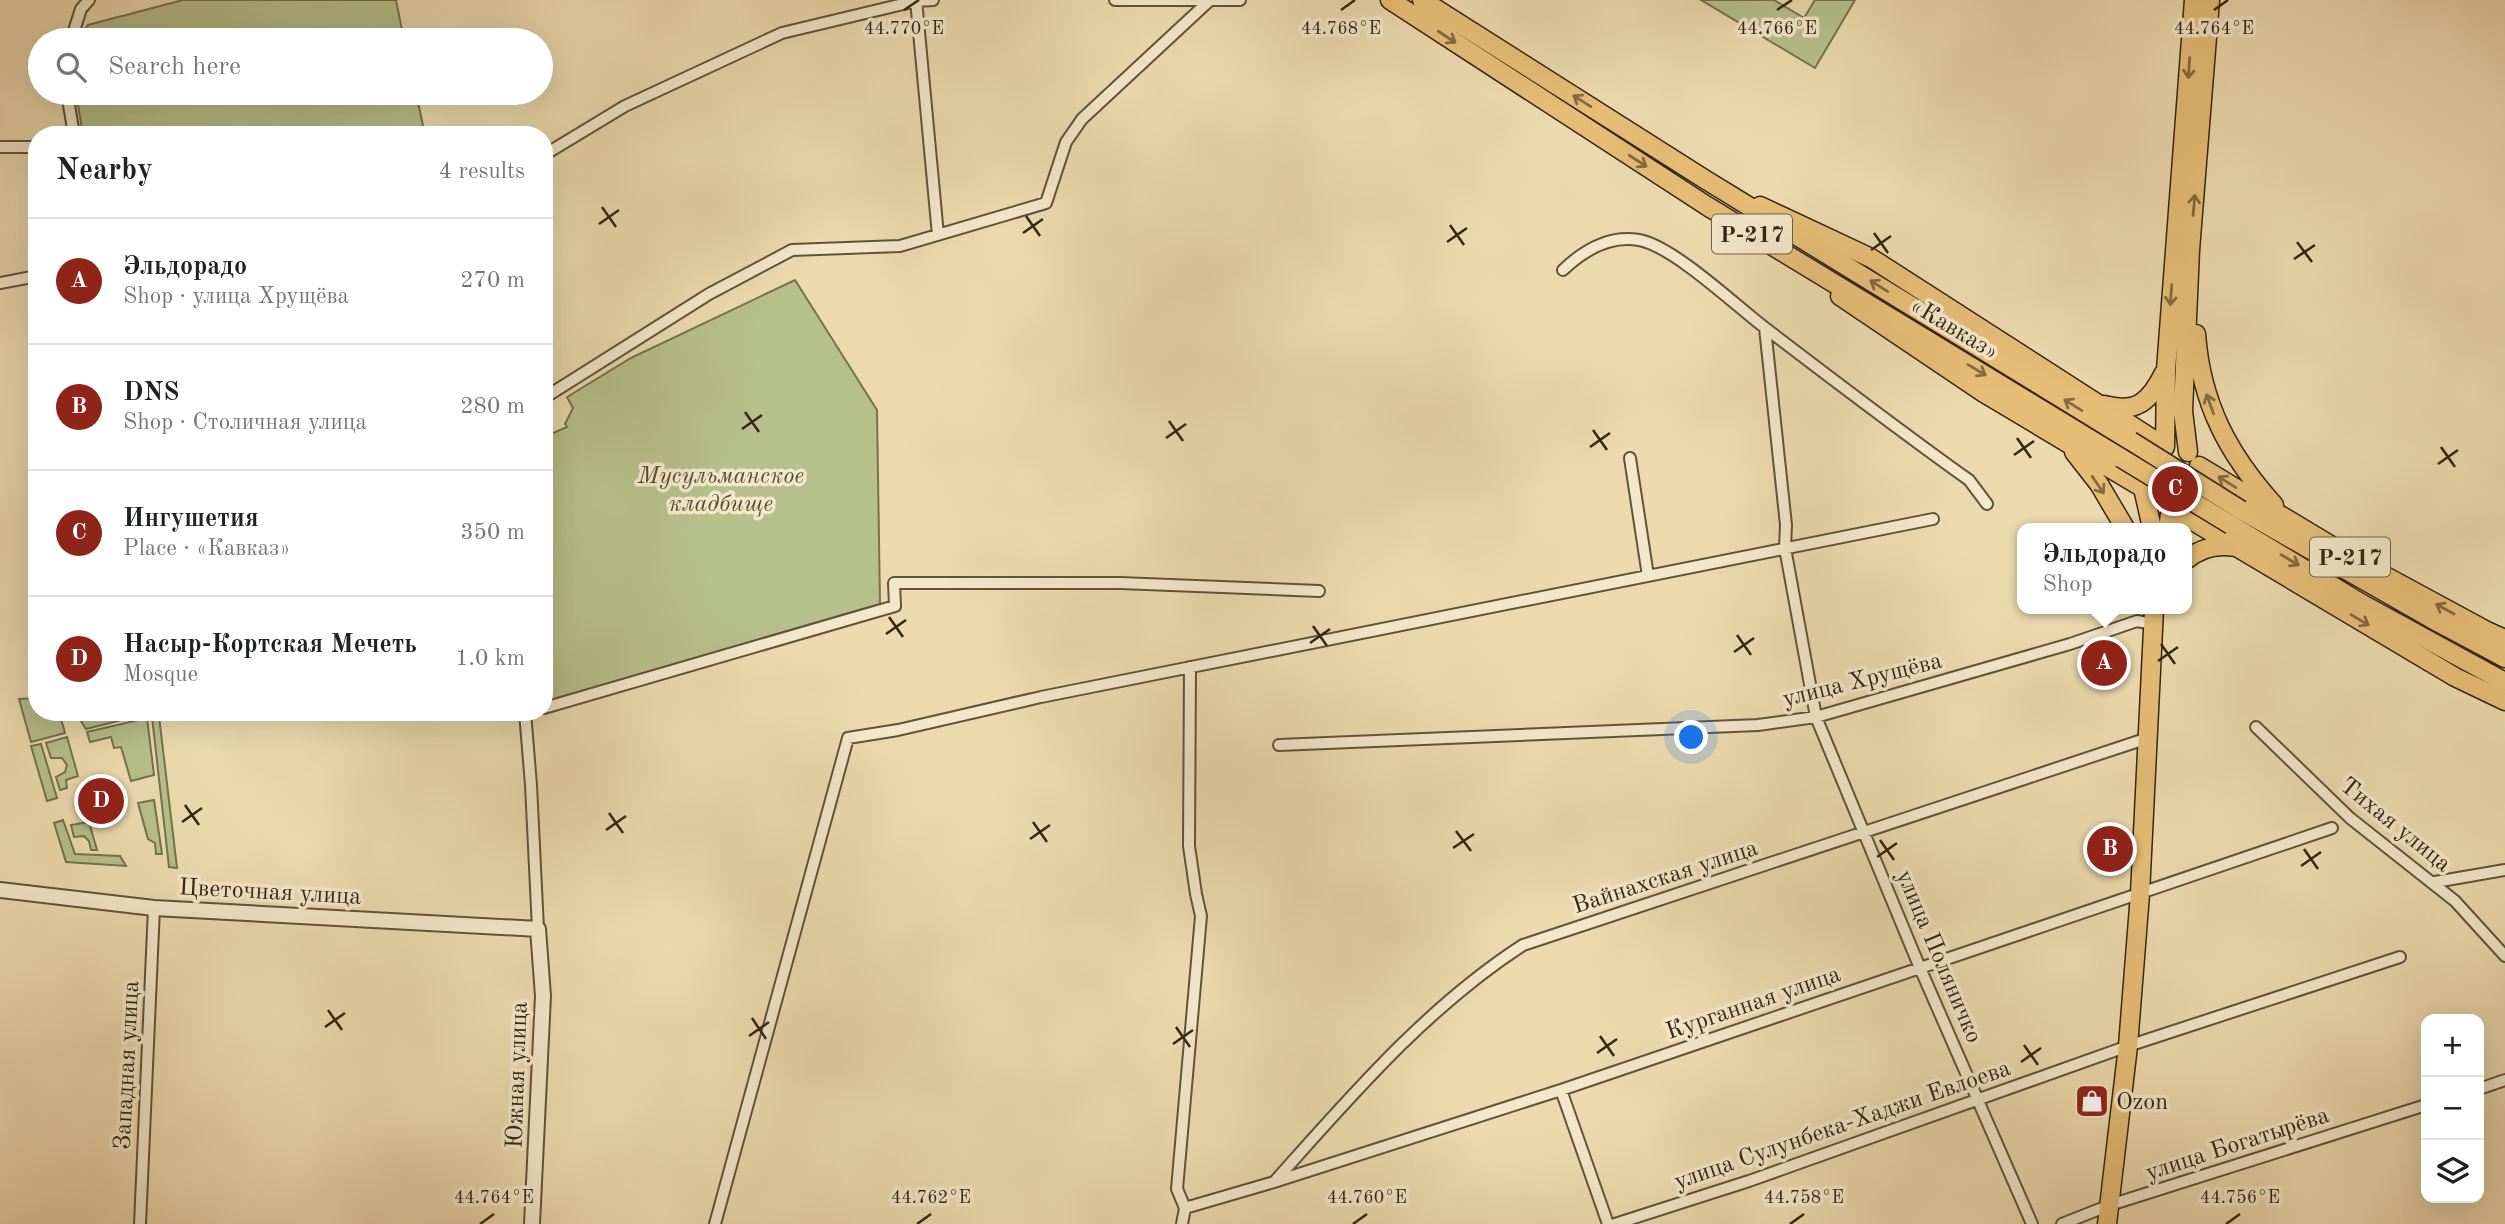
<!DOCTYPE html>
<meta charset="utf-8">
<style>
:root{--surface:#fff;--page:#f6f6f6;--text:#202124;--muted:#757577;--line:#e0e0e0;--accent:#8f2418}
body{margin:0;font-family:"Old Standard TT",serif;background:var(--page);color:var(--text)}
.controls{position:absolute;right:21px;bottom:21px;display:grid;overflow:hidden;border-radius:14px;box-shadow:0 7px 28px #0002}
.controls button{width:63px;height:63px;display:grid;place-items:center;padding:0;border:0;border-bottom:2px solid var(--line);background:var(--surface);color:var(--text);font:35px sans-serif}
.you{position:absolute;left:1692px;top:738px;width:24px;height:24px;margin:-18px;border:5px solid #fff;border-radius:50%;background:#1a73e8;box-shadow:0 0 0 10px #1a73e833}
.badge{display:grid;place-items:center;width:46px;height:46px;border-radius:50%;background:var(--accent);color:#fff;font-size:23px;font-weight:700}
.pin{position:absolute;translate:-50% -50%;border:4px solid #fff;box-shadow:0 2px 7px #0006}
.popup{position:absolute;left:2017px;top:523px;width:175px;height:91px;box-sizing:border-box;display:grid;place-content:center;border-radius:14px;background:var(--surface);filter:drop-shadow(0 2px 5px #0005);font-size:23px;white-space:nowrap;color:var(--muted)}
.popup b{font-size:26px;color:var(--text)}
.popup::after{content:'';position:absolute;left:50%;top:100%;margin-left:-14px;border:14px solid transparent;border-top-color:var(--surface)}
.list{margin:0;padding:0;list-style:none}
h2{display:flex;justify-content:space-between;align-items:center;height:91px;margin:0;padding:0 28px;font-size:30px}
h2 small{font-size:23px;font-weight:400;color:var(--muted)}
.list li{display:grid;grid-template-columns:46px 1fr auto;gap:21px;align-items:center;box-sizing:border-box;height:126px;padding:0 28px;border-top:2px solid var(--line)}
.list b{display:block;font-size:26px;white-space:nowrap}
.list p{margin:0;font-size:23px;white-space:nowrap;color:var(--muted)}
.list em{font-size:23px;font-style:normal;color:var(--muted)}
.icon{flex:none;width:38px;height:38px;fill:none;stroke:currentColor;stroke-width:2;stroke-linecap:round;stroke-linejoin:round}
.map{position:relative;flex:none;width:2505px;height:1224px;overflow:hidden}
.search{position:absolute;background:var(--surface);box-shadow:0 7px 28px #0002;left:28px;top:28px;width:525px;height:77px;display:flex;align-items:center;gap:18px;box-sizing:border-box;padding:0 24px;border-radius:38px;color:var(--muted);font-size:26px}
.panel{position:absolute;background:var(--surface);box-shadow:0 7px 28px #0002;left:28px;top:126px;width:525px;height:595px;border-radius:28px}
.map>svg:first-child{display:block}
.green{fill:#b6c08c;stroke:#757250;stroke-width:2}
.lines{fill:none;stroke-linecap:round;stroke-linejoin:round}
.minor-casing{stroke:#62523b;stroke-width:14}
.tertiary-casing{stroke:#62523b;stroke-width:18}
.primary-casing{stroke:#342515;stroke-width:21}
.trunk-casing{stroke:#342515;stroke-width:21}
.minor{stroke:#f3e7ca;stroke-width:10}
.tertiary{stroke:#f3e7ca;stroke-width:14}
.primary{stroke:#e6bd77;stroke-width:18}
.trunk{stroke:#e6bd77;stroke-width:18}
.trunk-bridge-casing{stroke:#342515;stroke-width:21;stroke-linecap:butt}
.trunk-bridge{stroke:#e6bd77;stroke-width:18}
.oneway{stroke:#846941}
.ticks{fill:none;stroke:#342515;stroke-width:2.5}
.labels{text-anchor:middle;stroke-width:7;stroke-linejoin:round;paint-order:stroke}
.shield{fill:#f3e7ca;stroke:#6d5f4b;stroke-width:2}
.shield-label{font-size:23px;font-weight:bold;fill:#342515}
.street-label{font-size:24px;fill:#342515;stroke:#f3e7ca}
.park-label{font-size:24px;font-style:italic;fill:#544c33;stroke:#f3e7ca}
.poi-label{font-size:24px;fill:#342515;stroke:#f3e7ca;text-anchor:start}
.ticks-label{font-size:18px;text-anchor:middle;fill:#342515;stroke:#f3e7ca;stroke-width:7;stroke-linejoin:round;paint-order:stroke}
</style>
<div class="map">
<svg width="2505" height="1224" viewBox="0 0 2505 1224">
<rect width="100%" height="100%" fill="#ecdaae"/>
<filter id="stains"><feTurbulence type="fractalNoise" baseFrequency=".00286" numOctaves="4"/><feColorMatrix values="0 0 0 0 .2 0 0 0 0 .09 0 0 0 0 .02 0 0 0 .5 -.17"/></filter>
<radialGradient id="worn" r=".72"><stop offset=".6" stop-color="#630" stop-opacity="0"/><stop offset="1" stop-color="#630" stop-opacity=".3"/></radialGradient>
<path class="green" d="M 183,0 L 396,0 L 404,40 L 77,40 L 88,25 Z
M 1701,0 L 1774,0 L 1804,18 L 1815,0 L 1855,0 L 1815,68 Z
M 76,93 L 416,93 L 425,135 L 83,135 Z
M 795,280 L 877,410 L 880,604 L 544,702 L 544,437 L 567,427 L 565,424 L 573,408 L 567,397 L 631,358 Z
M 37,698 L 37,712 L 59,712 L 65,733 L 31,742 L 19,699 Z
M 90,712 L 153,712 L 86,729 L 77,715 Z
M 159,716 L 177,868 L 169,867 L 152,717 Z
M 147,718 L 154,775 L 131,781 L 121,747 L 114,748 L 111,737 L 90,742 L 87,732 Z
M 67,737 L 78,776 L 66,780 L 67,788 L 60,790 L 56,777 L 65,772 L 67,765 L 62,758 L 51,758 L 46,743 Z
M 41,744 L 57,798 L 47,801 L 31,746 Z
M 154,800 L 162,854 L 156,854 L 155,843 L 148,839 L 138,803 Z
M 63,820 L 75,854 L 120,856 L 126,866 L 66,862 L 54,823 Z
M 89,822 L 97,850 L 91,850 L 89,841 L 84,836 L 74,837 L 71,825 Z"/>
<g class="lines">
<g class="minor-casing">
<path id="minor" d="M 916,0 L 938,235
M 1115,0 L 1240,0
M 71,40 L 81,9 L 89,0
M 67,93 L 74,135
M 0,147 L 37,147
M 544,155 L 625,106 L 782,33 L 916,1 L 933,0
M 1563,270 C 1584,250 1609,235 1639,240 C 1673,246 1735,305 1764,327 C 1832,379 1900,431 1969,480 L 1987,504
M 0,283 L 37,276
M 1765,328 L 1786,525 L 1785,548 L 1816,717 L 1920,968 L 2032,1224
M 544,398 L 709,294 L 792,250 L 900,246 L 1046,203 L 1066,142 L 1082,119 L 1209,1
M 1630,458 L 1648,576
M 544,708 L 895,606 L 894,583 L 1120,583 L 1319,591
M 525,712 L 531,785 L 538,929
M 2256,727 L 2350,818 L 2455,901 L 2505,956
M 1279,745 L 1758,725 L 1816,717 L 2070,644 L 2137,621 L 2153,624
M 2435,882 L 2505,870
M 2479,1089 L 2505,1080
M 1561,1090 L 1608,1224
M 1275,1181 C 1351,1096 1427,1007 1523,945 L 2148,738
M 1185,1208 L 1274,1182 L 1561,1090 L 2332,828
M 140,1224 L 154,908
M 715,1224 L 848,738 L 898,730 L 1041,697 L 1933,519
M 1182,1224 L 1185,1208 L 1177,1189 L 1201,916 L 1196,894 L 1189,846 L 1190,667
M 1615,1224 L 1749,1181 L 2128,1046 L 2400,957
M 2062,1224 L 2110,1205 L 2426,1105"/>
</g>
<g class="tertiary-casing">
<path id="tertiary" d="M 0,890 L 154,908 L 538,929 L 543,996 L 532,1224"/>
</g>
<g class="primary-casing">
<path id="primary" d="M 1760,206 L 1871,258 L 2165,447
M 1840,296 L 1984,393 L 2143,488 L 2152,528
M 2196,334 C 2201,403 2228,454 2274,505
M 2104,405 C 2137,414 2150,401 2164,373
M 2165,447 L 2166,370 L 2194,0
M 2074,452 L 2099,484 L 2125,528
M 2188,452 L 2183,411 L 2190,250 L 2210,0
M 2199,466 L 2350,557 L 2496,636
M 2168,528 L 2171,508 L 2455,677 L 2505,701
M 2186,560 C 2200,548 2218,544 2235,547
M 2107,1224 L 2128,1046 L 2140,894 L 2154,609"/>
</g>
<g class="trunk-casing">
<path id="trunk" d="M 1390,0 L 1707,206 L 2121,458
M 1422,0 L 1706,180 L 2131,441
M 2241,510 L 2432,619 L 2505,658
M 2231,525 L 2364,605 L 2505,682
M 2484,630 L 2505,639"/>
</g>
<use href="#minor" class="minor"/>
<use href="#tertiary" class="tertiary"/>
<use href="#primary" class="primary"/>
<use href="#trunk" class="trunk"/>
<g class="trunk-bridge-casing">
<path id="trunk-bridge" d="M 2131,441 L 2241,510
M 2121,458 L 2231,525"/>
</g>
<use href="#trunk-bridge" class="trunk-bridge"/>
</g>
<defs><path id="oneway-shaft" d="M-6 0H5M1.5-3L5.5 0L1.5 3" fill="none" stroke-width="1.6" stroke-linecap="round" stroke-linejoin="round" transform="scale(1.75)"/></defs>
<g class="oneway">
<use href="#oneway-shaft" transform="translate(1447 37) rotate(33)"/>
<use href="#oneway-shaft" transform="translate(2189 68) rotate(94)"/>
<use href="#oneway-shaft" transform="translate(1582 101) rotate(-148)"/>
<use href="#oneway-shaft" transform="translate(1638 161) rotate(33)"/>
<use href="#oneway-shaft" transform="translate(2194 205) rotate(-85)"/>
<use href="#oneway-shaft" transform="translate(1879 286) rotate(-148)"/>
<use href="#oneway-shaft" transform="translate(2171 295) rotate(94)"/>
<use href="#oneway-shaft" transform="translate(1977 370) rotate(31)"/>
<use href="#oneway-shaft" transform="translate(2210 404) rotate(-110)"/>
<use href="#oneway-shaft" transform="translate(2073 405) rotate(-148)"/>
<use href="#oneway-shaft" transform="translate(2227 482) rotate(-148)"/>
<use href="#oneway-shaft" transform="translate(2098 485) rotate(56)"/>
<use href="#oneway-shaft" transform="translate(2290 560) rotate(31)"/>
<use href="#oneway-shaft" transform="translate(2445 609) rotate(-151)"/>
<use href="#oneway-shaft" transform="translate(2360 620) rotate(31)"/>
</g>
<path class="ticks" d="M 904,10 L 919,0M 1341,10 L 1355,0M 1777,10 L 1792,0M 2214,10 L 2228,0M 602,207 L 616,227M 1026,216 L 1040,236M 599,224 L 619,210M 1450,225 L 1464,245M 1023,233 L 1043,219M 1874,233 L 1888,253M 1447,242 L 1467,228M 2297,242 L 2312,262M 1871,250 L 1891,236M 2294,259 L 2315,245M 745,412 L 759,432M 1169,421 L 1183,441M 742,429 L 762,415M 1593,430 L 1607,450M 1166,438 L 1186,424M 2017,438 L 2031,458M 1590,447 L 1610,433M 2441,447 L 2455,467M 2014,455 L 2034,441M 2438,464 L 2458,450M 889,617 L 903,637M 1313,626 L 1327,646M 886,634 L 906,620M 1737,635 L 1751,655M 1310,643 L 1330,629M 2161,644 L 2175,664M 1734,652 L 1754,638M 2158,661 L 2178,647M 185,805 L 199,825M 609,813 L 623,833M 182,822 L 202,808M 1033,822 L 1047,842M 606,830 L 626,816M 1456,831 L 1471,851M 1030,839 L 1050,825M 1880,840 L 1894,860M 1453,848 L 1474,834M 2304,849 L 2318,869M 1877,857 L 1897,843M 2301,866 L 2321,852M 328,1010 L 342,1030M 752,1018 L 766,1039M 325,1027 L 345,1013M 1176,1027 L 1190,1047M 749,1036 L 769,1022M 1600,1036 L 1614,1056M 1173,1044 L 1193,1030M 2024,1045 L 2038,1065M 1597,1053 L 1617,1039M 2021,1062 L 2041,1048M 480,1224 L 494,1214M 917,1224 L 931,1214M 1353,1224 L 1367,1214M 1790,1224 L 1804,1214M 2226,1224 L 2240,1214"/>
<defs>
<g id="shop-square" transform="scale(1.75)"><rect x="-9" y="-9" width="18" height="18" rx="4" fill="#8f2418" stroke="#f3e7ca"/><path d="M-5-2.5h2.3a2.7 3.5 0 0 1 5.4 0H5L5.5 6h-11ZM-1.5-2.5h3a1.5 2.3 0 0 0-3 0Z" fill="#fff"/></g>
</defs>
<g fill-rule="evenodd">
<use href="#shop-square" x="2092" y="1101"/>
</g>
<g class="labels">
<g class="shield">
<rect x="1712" y="214.5" width="80" height="39" rx="5"/>
<rect x="2310" y="537.5" width="80" height="39" rx="5"/>
</g>
<g class="shield-label">
<text x="1752" y="242">Р-217</text>
<text x="2350" y="565">Р-217</text>
</g>
<g class="street-label">
<text transform="translate(1955 328) rotate(31)" y="8">«Кавказ»</text>
<text transform="translate(1862 679) rotate(-14)" y="8">улица Хрущёва</text>
<text transform="translate(2396 824) rotate(39)" y="8">Тихая улица</text>
<text transform="translate(1665 876) rotate(-18)" y="8">Вайнахская улица</text>
<text transform="translate(270 891) rotate(3)" y="8">Цветочная улица</text>
<text transform="translate(1940 956) rotate(67)" y="8">улица Поляничко</text>
<text transform="translate(1753 1002) rotate(-19)" y="8">Курганная улица</text>
<text transform="translate(126 1065) rotate(-87)" y="8">Западная улица</text>
<text transform="translate(516 1075) rotate(-88)" y="8">Южная улица</text>
<text transform="translate(1842 1124) rotate(-19)" y="8">улица Сулунбека-Хаджи Евлоева</text>
<text transform="translate(2237 1143) rotate(-18)" y="8">улица Богатырёва</text>
</g>
<g class="park-label">
<text x="721" y="483">Мусульманское<tspan x="721" dy="28">кладбище</tspan></text>
</g>
<g class="poi-label">
<text x="2116" y="1109">Ozon</text>
</g>
</g>
<g class="ticks-label">
<text x="904" y="34">44.770°E</text>
<text x="1341" y="34">44.768°E</text>
<text x="1777" y="34">44.766°E</text>
<text x="2214" y="34">44.764°E</text>
<text x="494" y="1203">44.764°E</text>
<text x="931" y="1203">44.762°E</text>
<text x="1367" y="1203">44.760°E</text>
<text x="1804" y="1203">44.758°E</text>
<text x="2240" y="1203">44.756°E</text>
</g>
<rect width="100%" height="100%" filter="url(#stains)"/>
<rect width="100%" height="100%" fill="url(#worn)"/>
</svg>
<div class="controls">
<button>+</button>
<button>−</button>
<button><svg class="icon" aria-label="layers" viewBox="0 0 24 24"><path d="M12 4l9 5-9 5-9-5zM3 14l9 5 9-5"/></svg></button>
</div>
<div class="you"></div>
<div class="pin badge" style="left:2104px;top:663px">A</div>
<div class="popup"><b>Эльдорадо</b>Shop</div>
<div class="pin badge" style="left:2110px;top:849px">B</div>
<div class="pin badge" style="left:2175px;top:489px">C</div>
<div class="pin badge" style="left:101px;top:801px">D</div>
<div class="search"><svg class="icon" aria-label="search" viewBox="0 0 24 24"><circle cx="10" cy="10" r="6"/><path d="M15 15l6 6"/></svg>Search here</div>
<section class="panel">
<h2>Nearby<small>4 results</small></h2>
<ul class="list">
<li><span class="badge">A</span><div><b>Эльдорадо</b><p>Shop · улица Хрущёва</p></div><em>270 m</em></li>
<li><span class="badge">B</span><div><b>DNS</b><p>Shop · Столичная улица</p></div><em>280 m</em></li>
<li><span class="badge">C</span><div><b>Ингушетия</b><p>Place · «Кавказ»</p></div><em>350 m</em></li>
<li><span class="badge">D</span><div><b>Насыр-Кортская Мечеть</b><p>Mosque</p></div><em>1.0 km</em></li>
</ul>
</section>
</div>
